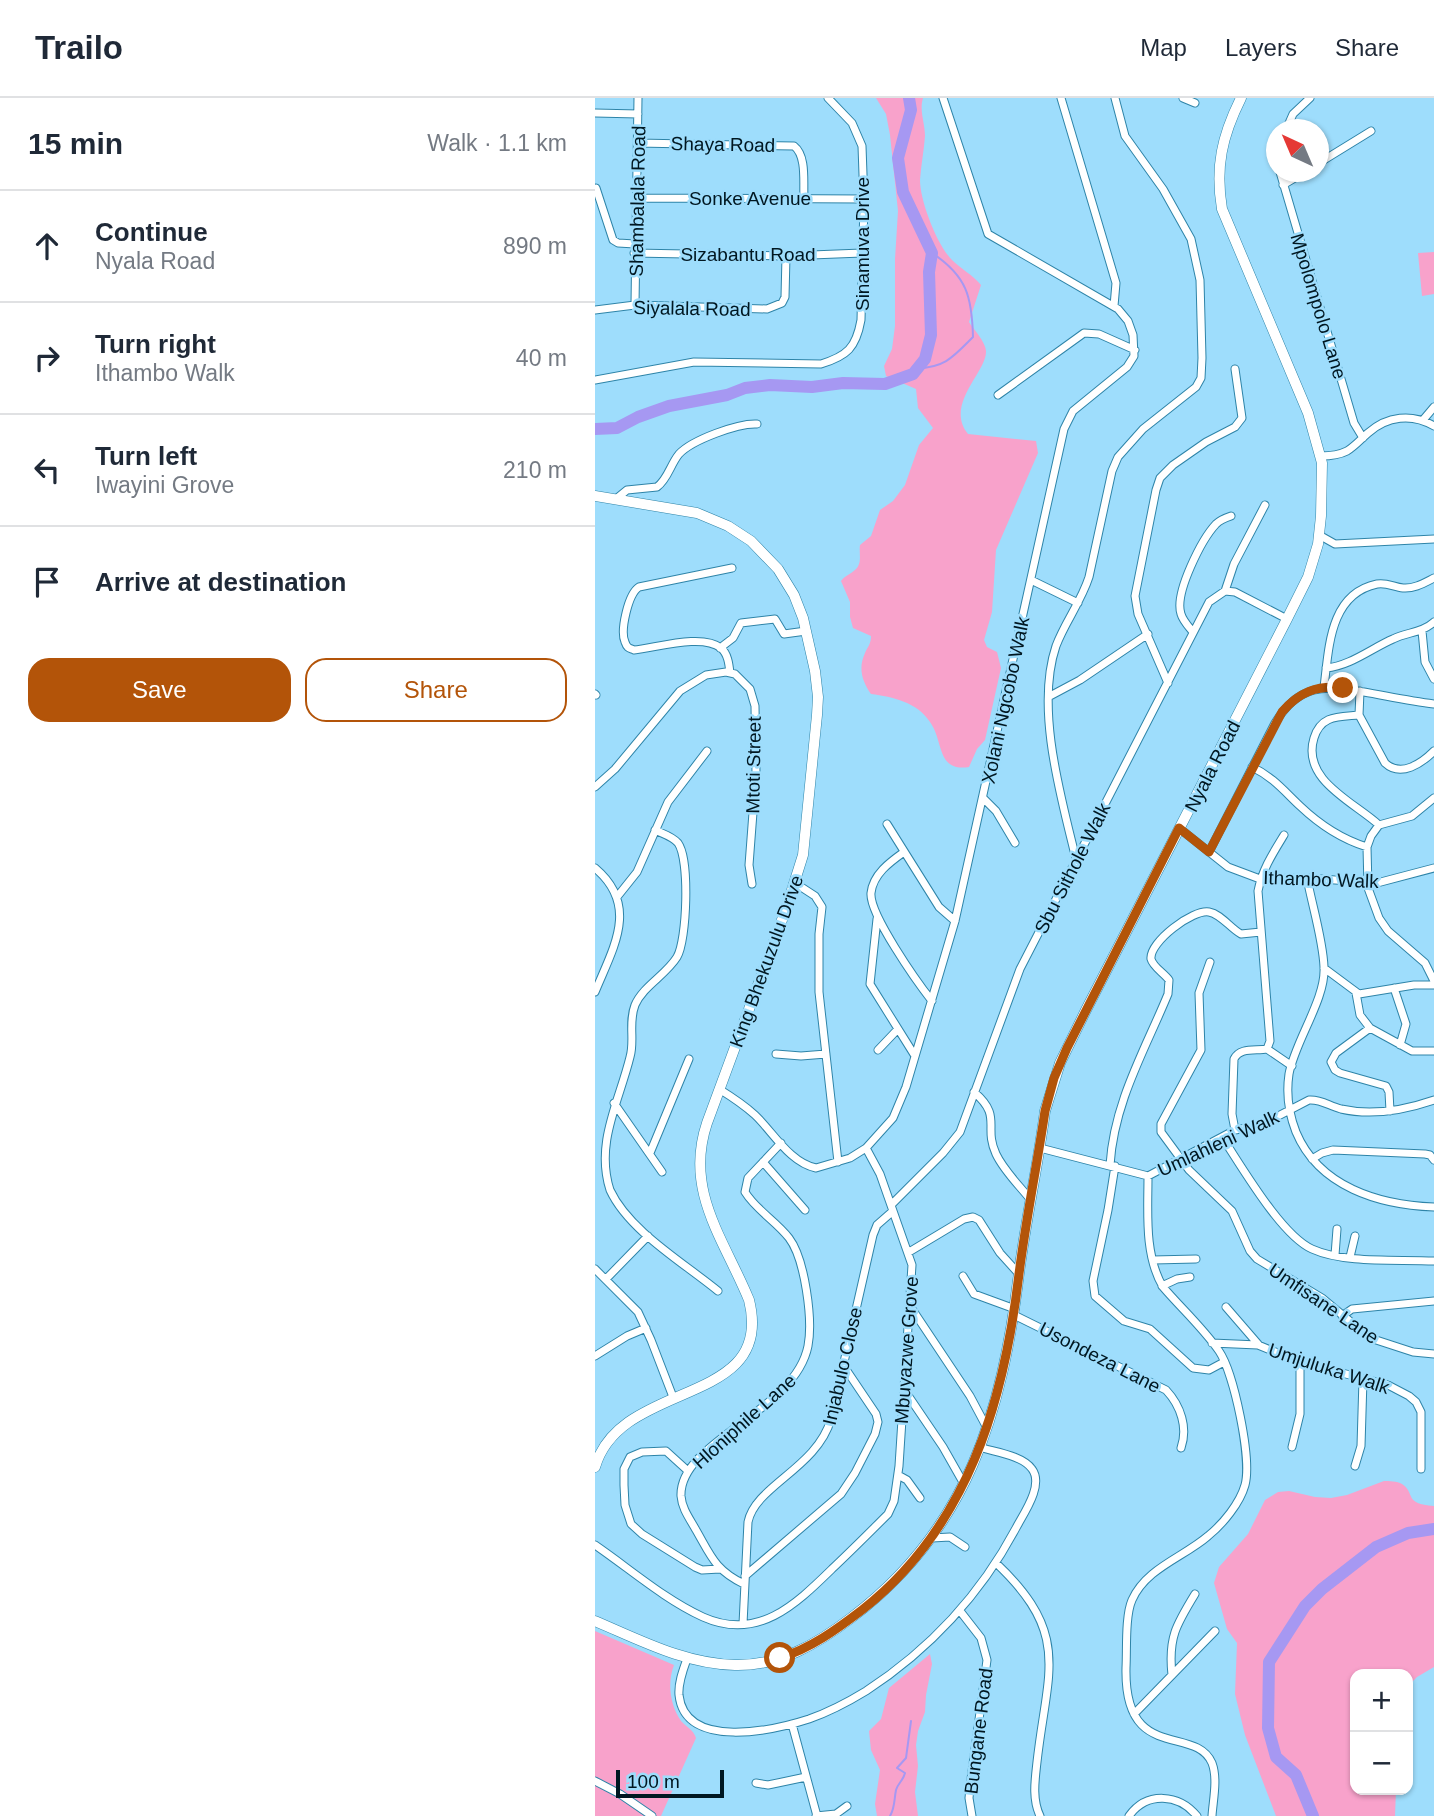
<!DOCTYPE html>
<meta charset="utf-8">
<style>
:root{--surface:#fff;--page:#f2f2f3;--text:#1f2937;--muted:#747a83;--line:#e0e1e3;--accent:#b35409}
body{margin:0;font-family:Arial,sans-serif;background:var(--page);color:var(--text)}
.controls{position:absolute;right:21px;bottom:21px;display:grid;overflow:hidden;border-radius:14px;box-shadow:0 2px 5px #0004}
.controls button{width:63px;height:63px;display:grid;place-items:center;padding:0;border:0;border-bottom:2px solid var(--line);background:var(--surface);color:var(--text);font:35px sans-serif}
.compass{position:absolute;left:671px;top:21px;width:63px;height:63px;border-radius:50%;background:var(--surface);box-shadow:0 2px 5px #0004;rotate:316deg}
.scale{position:absolute;left:21px;bottom:18px;width:108px;box-sizing:border-box;padding-left:7px;border:4px solid #001721;border-top:0;font-size:19px;line-height:24px;white-space:nowrap;color:#001721;-webkit-text-stroke:5px #9eddfc;paint-order:stroke}
.stop{position:absolute;width:21px;height:21px;margin:-16px;border:5px solid #b35409;border-radius:50%;background:#fff}
.stop.end{background:#b35409;border-color:#fff;box-shadow:0 2px 7px #0008}
.list{margin:0;padding:0;list-style:none}
h2{display:flex;justify-content:space-between;align-items:center;height:91px;margin:0;padding:0 28px;font-size:30px}
h2 small{font-size:23px;font-weight:400;color:var(--muted)}
.list li{display:grid;grid-template-columns:46px 1fr auto;gap:21px;align-items:center;box-sizing:border-box;height:112px;padding:0 28px;border-top:2px solid var(--line)}
.list b{display:block;font-size:26px;white-space:nowrap}
.list p{margin:0;font-size:23px;white-space:nowrap;color:var(--muted)}
.list em{font-size:23px;font-style:normal;color:var(--muted)}
.actions{display:flex;gap:14px;padding:21px 28px}
.actions a{flex:1;padding:16px 0;border:2px solid var(--accent);border-radius:21px;text-align:center;font-size:24px;color:var(--accent)}
.actions .main{background:var(--accent);color:#fff}
.icon{flex:none;width:38px;height:38px;fill:none;stroke:currentColor;stroke-width:2;stroke-linecap:round;stroke-linejoin:round}
.map{position:relative;flex:none;width:839px;height:1718px;overflow:hidden}
header{display:flex;align-items:center;gap:42px;box-sizing:border-box;height:98px;padding:0 35px;background:var(--surface);border-bottom:2px solid var(--line)}
header strong{font-size:33px}
nav{display:flex;gap:38px;margin-inline-start:auto;font-size:24px}
main{display:flex}
aside{flex:1;background:var(--surface)}
.map>svg:first-child{display:block}
.green{fill:#f8a2cb}
.lines{fill:none;stroke-linecap:round;stroke-linejoin:round}
.stream{stroke:#a698f2;stroke-width:2}
.river{stroke:#a698f2;stroke-width:12}
.street-casing{stroke:#2e84a8;stroke-width:9}
.secondary-casing{stroke:#2e84a8;stroke-width:11}
.street{stroke:#fff;stroke-width:7}
.secondary{stroke:#fff;stroke-width:10}
.route{stroke:#b35409;stroke-width:9}
.labels{text-anchor:middle;stroke-width:5;stroke-linejoin:round;paint-order:stroke}
.street-label{font-size:19px;fill:#001721;stroke:#9eddfc}
</style>
<header>
<strong>Trailo</strong>
<nav><a>Map</a><a>Layers</a><a>Share</a></nav>
</header>
<main>
<aside>
<h2>15 min<small>Walk · 1.1 km</small></h2>
<ul class="list">
<li><svg class="icon" aria-label="ahead" viewBox="0 0 24 24"><path d="M12 20V5M6 11l6-6 6 6"/></svg><div><b>Continue</b><p>Nyala Road</p></div><em>890 m</em></li>
<li><svg class="icon" aria-label="right" viewBox="0 0 24 24"><path d="M7 20v-9h11M14 6l5 5-5 5"/></svg><div><b>Turn right</b><p>Ithambo Walk</p></div><em>40 m</em></li>
<li><svg class="icon" aria-label="left" viewBox="0 0 24 24"><path d="M17 20v-9H6M10 6l-5 5 5 5"/></svg><div><b>Turn left</b><p>Iwayini Grove</p></div><em>210 m</em></li>
<li><svg class="icon" aria-label="arrive" viewBox="0 0 24 24"><path d="M6 21V4h12l-3 4 3 4H6"/></svg><div><b>Arrive at destination</b></div></li>
</ul>
<div class="actions"><a class="main">Save</a><a>Share</a></div>
</aside>
<div class="map">
<svg width="839" height="1718" viewBox="0 0 839 1718">
<rect width="100%" height="100%" fill="#9eddfc"/>
<path class="green" d="M 281,0 L 328,0 C 324,13 330,25 330,38 C 329,52 326,67 325,82 C 325,103 342,147 357,162 C 366,171 378,177 386,187 L 374,224 C 379,232 390,243 391,253 C 392,274 349,306 373,336 L 441,343 L 443,355 L 401,452 L 397,514 L 389,542 L 392,549 L 402,554 L 406,570 L 390,642 L 382,651 L 374,669 C 341,674 349,643 335,624 C 322,604 298,599 276,596 C 267,583 263,570 270,555 C 273,548 276,546 276,538 L 258,530 L 255,519 L 255,504 L 246,483 C 251,476 262,474 264,466 C 266,461 264,452 265,447 L 276,438 L 285,412 L 298,403 L 310,387 L 324,347 L 338,330 L 323,310 L 321,291 L 291,278 L 289,268 L 297,251 L 300,228 L 300,161 L 303,113 L 295,37 L 291,16 Z
M 839,154 L 839,196 L 827,198 L 823,155 Z
M 789,1383 C 794,1383 802,1383 807,1386 C 821,1395 808,1406 839,1408 L 839,1569 L 822,1579 L 813,1588 L 813,1576 L 760,1576 L 760,1692 L 801,1692 L 800,1718 L 681,1718 L 650,1637 L 640,1596 L 642,1545 L 632,1531 L 619,1485 L 624,1469 L 653,1436 L 670,1402 L 683,1394 L 694,1393 L 720,1399 L 736,1400 L 752,1397 Z
M 0,1533 L 79,1567 C 72,1585 75,1607 86,1623 C 92,1630 98,1631 101,1640 L 66,1718 L 0,1718 Z
M 335,1556 L 337,1566 L 331,1597 L 330,1614 L 323,1633 L 321,1647 L 323,1668 L 320,1694 L 323,1718 L 282,1718 L 280,1706 L 285,1672 L 276,1652 L 274,1633 L 286,1621 L 294,1590 Z"/>
<g class="lines">
<path class="stream" d="M 322,270 C 350,270 359,258 378,239 C 377,199 372,178 337,155
M 295,1718 C 300,1710 299,1702 301,1692 C 303,1685 308,1683 310,1675 L 302,1670 L 311,1660 L 316,1623"/>
<path class="river" d="M 0,331 L 22,330 L 43,319 L 74,308 L 132,297 L 150,290 L 175,287 L 217,289 L 248,285 L 290,286 L 318,276 L 330,261 L 336,237 L 334,174 L 337,155 L 308,94 L 303,60 L 316,12 L 314,0
M 718,1718 L 701,1677 L 681,1659 L 673,1630 L 674,1564 L 710,1508 L 727,1491 L 781,1449 L 813,1435 L 839,1431"/>
<g class="street-casing">
<path id="street" d="M 466,0 L 521,185 L 519,208
M 588,0 L 600,5
M 0,15 L 43,16
M 691,32 L 698,16 L 715,0
M 43,45 L 199,48 C 212,58 208,85 209,100
M 724,65 L 776,33
M 685,74 L 759,325 L 768,340
M 688,87 L 710,74
M 1,90 L 18,142 L 23,145 L 40,146
M 42,100 L 268,101
M 39,155 L 191,158 L 267,155
M 40,207 L 43,0
M 0,212 L 40,207 L 172,211 L 187,205 L 190,199 L 191,158
M 0,282 L 99,264 L 226,266 C 252,258 261,250 266,222 L 269,105 L 267,48 L 257,25 L 233,0
M 403,297 L 489,235 L 504,236 L 540,252
M 828,322 L 839,309
M 726,358 C 735,358 744,357 752,353 C 760,348 766,341 773,335 C 792,318 817,315 839,328
M 21,401 L 32,392 L 62,389 C 73,381 75,367 84,356 C 97,342 143,325 162,326
M 724,437 L 740,446 L 839,441
M 436,482 L 483,505
M 630,493 L 639,466 L 670,407
M 827,533 L 830,564 L 839,581
M 598,534 C 594,529 588,523 586,516 C 579,495 607,441 621,426 C 625,422 630,420 636,418
M 125,550 L 138,540 L 146,525 L 180,521 L 189,536 L 211,533
M 731,570 C 755,568 777,550 798,541 C 812,534 827,535 839,524
M 135,575 C 134,566 133,556 126,550 C 107,535 61,550 39,552 C 34,550 32,550 30,544 C 25,533 33,496 44,489 L 137,470
M 573,585 L 543,516 L 540,498 L 561,392 L 565,380 L 578,367 L 611,344 L 640,329 L 647,320 L 640,271
M 729,589 C 734,551 734,496 782,486 C 791,484 799,489 808,490 C 819,491 829,485 839,480
M 765,593 L 764,617 L 790,665 C 806,680 827,665 839,653
M 0,596 L 1,597
M 455,598 L 485,582 L 553,536
M 764,617 C 743,619 726,617 719,640 C 706,682 759,704 784,727
M 657,669 C 678,679 689,693 705,708 C 725,727 746,741 772,749
M 0,689 L 20,671 L 85,593 L 111,577 L 131,574 L 140,576 L 155,591 L 160,608 L 161,675 L 154,767 L 157,786
M 388,700 L 401,713 L 420,745
M 839,700 L 817,718 L 784,727 L 776,738 L 772,749 L 773,790 L 784,820 L 793,833 L 830,865 L 839,883
M 292,726 L 344,809 L 360,823
M 584,730 L 633,769 L 665,781 L 712,780 L 782,785 L 839,770
M 60,732 C 68,736 77,738 83,745 C 95,762 92,842 82,859 C 71,877 48,888 40,907 C 33,925 40,942 35,959 C 24,1004 0,1045 15,1092 C 34,1133 89,1165 123,1193
M 309,754 C 295,764 278,776 276,795 C 274,816 322,884 337,903
M 614,754 L 680,625 C 704,586 728,587 769,594 C 792,598 815,603 839,606
M 481,761 C 466,699 440,610 461,548 C 470,524 486,504 494,479 L 517,373 L 523,359 L 548,331 L 601,289 L 606,280 L 607,260 L 605,182 L 596,141 L 568,91 L 530,38 L 520,0
M 0,770 C 45,808 18,850 0,894
M 712,780 C 717,807 728,842 729,869 C 731,901 700,943 694,976 C 691,996 694,1016 701,1034 C 724,1089 784,1107 839,1109
M 200,785 L 220,798 L 227,809 L 224,836 L 224,894 L 243,1064
M 22,799 L 42,774 L 73,704 L 112,653
M 282,821 L 275,886 L 320,958
M 615,864 L 604,895 L 606,952 L 566,1026 L 566,1034 L 594,1072 L 637,1113 L 655,1153 L 662,1161 L 727,1200 L 775,1240 L 818,1254 L 839,1256
M 729,870 L 764,896 L 819,887 L 839,887
M 799,890 L 811,926 L 805,947
M 761,895 L 765,917 L 775,930 L 817,953 L 839,953
M 775,930 L 741,955 L 736,964 L 740,972 L 745,975 L 791,988 L 794,994 L 795,1013
M 672,951 L 697,968
M 283,952 L 303,931
M 181,956 L 206,958 L 231,956
M 124,991 C 137,999 149,1007 160,1017 C 178,1034 195,1065 221,1070 L 255,1060 L 271,1050 L 298,1020 L 311,989 L 360,823 L 469,331 L 478,313 L 532,269 L 539,258 L 538,237 L 533,223 L 523,211 L 393,136 L 348,0
M 379,994 C 408,1019 388,1028 401,1056 C 409,1073 424,1087 435,1101
M 19,1005 L 67,1074
M 640,1032 L 637,1016 L 639,961 C 645,949 660,953 672,951 L 675,943 L 663,793 C 667,772 678,755 689,737
M 627,1039 C 647,1069 686,1137 717,1151 C 750,1166 803,1161 839,1163
M 445,1050 L 553,1078
M 55,1055 L 94,961
M 717,1061 L 727,1055 L 738,1052 L 830,1056 L 835,1057 L 839,1062
M 168,1064 L 210,1112
M 515,1067 C 519,1004 550,952 573,896 L 574,882 C 569,875 558,869 556,861 C 554,844 598,811 614,814 C 626,816 635,830 646,836 L 666,834
M 520,1068 L 513,1112 L 498,1183 L 500,1198 L 529,1223 L 555,1231 L 598,1270 L 614,1272 L 629,1264
M 553,1078 C 553,1114 549,1157 568,1189 C 586,1210 608,1230 624,1253 C 639,1275 657,1361 650,1387 C 645,1405 628,1426 613,1438 C 589,1459 551,1470 537,1502 C 530,1518 532,1551 531,1570 C 529,1666 600,1626 617,1665 C 623,1681 618,1702 617,1718
M 553,1078 L 640,1032 L 664,1028 L 714,1002 C 726,1001 734,1008 746,1011 C 777,1018 810,1012 839,1002
M 296,1107 L 348,1055 L 365,1034 L 425,871 L 614,504 L 630,493 L 640,494 L 692,521
M 314,1154 L 369,1121 L 378,1119 L 384,1122 L 405,1155 L 424,1176
M 740,1157 L 742,1131
M 755,1159 L 760,1138
M 558,1162 L 601,1161
M 0,1171 L 43,1214 L 56,1242 L 78,1299
M 368,1178 L 379,1196 L 420,1211
M 11,1181 L 53,1138
M 567,1188 L 582,1181 L 595,1179
M 315,1208 L 375,1298 L 391,1328
M 631,1209 L 663,1246
M 419,1217 L 571,1292 C 586,1308 593,1330 586,1350
M 747,1218 L 757,1211 L 839,1203
M 617,1245 L 663,1247 L 705,1264 L 793,1287 L 814,1298 L 821,1304 L 826,1314 L 826,1371
M 0,1258 L 32,1238 L 51,1230
M 308,1290 L 348,1349 L 369,1386
M 697,1349 L 705,1316 L 705,1264
M 760,1368 L 766,1348 L 768,1281
M 93,1373 L 71,1353 L 47,1354 L 35,1359 L 29,1371 L 29,1387 L 30,1407 L 36,1426 L 47,1436 L 100,1469 L 107,1472 L 125,1471
M 303,1377 L 312,1382 L 325,1400
M 337,1440 L 355,1439 L 370,1449
M 0,1447 C 35,1471 69,1501 108,1519 C 164,1544 202,1505 239,1469 C 257,1452 275,1434 293,1416 L 299,1403 L 304,1368 L 317,1167 L 285,1076 L 271,1050
M 401,1465 C 477,1537 452,1573 442,1664 C 440,1682 437,1701 445,1718
M 150,1478 L 246,1396 L 260,1375 L 280,1336 L 283,1324 L 281,1316 L 248,1267
M 149,1486 C 120,1472 116,1458 101,1432 C 95,1421 87,1411 86,1398 C 84,1343 200,1314 213,1248 C 218,1222 210,1161 194,1140 C 181,1123 161,1112 150,1094 L 153,1080 L 186,1045
M 365,1513 L 386,1540 L 392,1562 L 376,1681 L 374,1700 L 377,1718
M 148,1526 L 153,1424 C 160,1388 222,1370 236,1321 L 278,1137 L 282,1127 L 298,1113
M 92,1561 C 88,1572 83,1585 84,1597 C 90,1653 180,1632 214,1621 C 234,1614 253,1604 271,1593 C 334,1552 386,1496 421,1430 C 429,1415 449,1387 437,1371 C 427,1357 399,1354 384,1349
M 577,1577 C 573,1540 581,1527 600,1496
M 539,1616 L 620,1533
M 197,1626 L 222,1718
M 0,1683 L 25,1696 L 57,1718
M 161,1685 L 173,1687 L 211,1679
M 221,1718 L 241,1716 L 252,1708
M 534,1718 C 552,1693 584,1696 602,1718"/>
</g>
<g class="secondary-casing">
<path id="secondary" d="M 0,398 L 102,415 L 133,428 L 156,443 L 183,471 L 199,497 L 208,520 L 220,573 L 223,599 L 222,617 L 208,757 L 191,811 L 112,1025 C 89,1093 129,1141 154,1202 C 181,1310 26,1280 0,1369
M 0,1523 C 45,1542 90,1566 140,1567 C 185,1568 222,1546 256,1520 C 373,1432 407,1315 424,1175 C 431,1121 443,1067 450,1013 L 465,965 L 491,912 L 692,521 L 713,479 L 723,446 L 726,418 L 727,365 L 713,315 L 627,111 C 620,69 627,38 646,0"/>
</g>
<use href="#street" class="street"/>
<use href="#secondary" class="secondary"/>
</g>
<g class="lines">
<path class="route" d="M 185,1560 C 216,1550 241,1532 267,1512 C 373,1429 409,1304 424,1176 C 431,1121 442,1067 450,1013 L 459,980 L 472,950 L 584,730 L 614,754 L 687,614 C 704,594 722,587 748,590"/>
</g>
<g class="labels">
<g class="street-label">
<text transform="translate(128 46) rotate(1)" y="7">Shaya Road</text>
<text x="155" y="107">Sonke Avenue</text>
<text transform="translate(42 103) rotate(-89)" y="7">Shambalala Road</text>
<text transform="translate(267 146) rotate(-90)" y="7">Sinamuva Drive</text>
<text x="153" y="163">Sizabantu Road</text>
<text transform="translate(724 208) rotate(73)" y="7">Mpolompolo Lane</text>
<text transform="translate(97 210) rotate(1)" y="7">Siyalala Road</text>
<text transform="translate(410 602) rotate(-78)" y="7">Xolani Ngcobo Walk</text>
<text transform="translate(158 667) rotate(-89)" y="7">Mtoti Street</text>
<text transform="translate(617 668) rotate(-63)" y="7">Nyala Road</text>
<text transform="translate(477 770) rotate(-63)" y="7">Sbu Sithole Walk</text>
<text transform="translate(726 781) rotate(2)" y="7">Ithambo Walk</text>
<text transform="translate(171 863) rotate(-70)" y="7">King Bhekuzulu Drive</text>
<text transform="translate(623 1045) rotate(-25)" y="7">Umlahleni Walk</text>
<text transform="translate(729 1205) rotate(34)" y="7">Umfisane Lane</text>
<text transform="translate(311 1252) rotate(-86)" y="7">Mbuyazwe Grove</text>
<text transform="translate(505 1259) rotate(27)" y="7">Usondeza Lane</text>
<text transform="translate(247 1268) rotate(-77)" y="7">Injabulo Close</text>
<text transform="translate(734 1270) rotate(18)" y="7">Umjuluka Walk</text>
<text transform="translate(149 1323) rotate(-42)" y="7">Hloniphile Lane</text>
<text transform="translate(383 1633) rotate(-83)" y="7">Bungane Road</text>
</g>
</g>
</svg>
<div class="controls">
<button>+</button>
<button>−</button>
</div>
<svg class="compass" viewBox="-18 -18 36 36"><path d="M0-13l5 13h-10z" fill="#e53935"/><path d="M0 13l5-13h-10z" fill="#747a83"/></svg>
<div class="scale">100 m</div>
<div class="stop" style="left:185px;top:1560px"></div>
<div class="stop end" style="left:748px;top:590px"></div>
</div>
</main>
